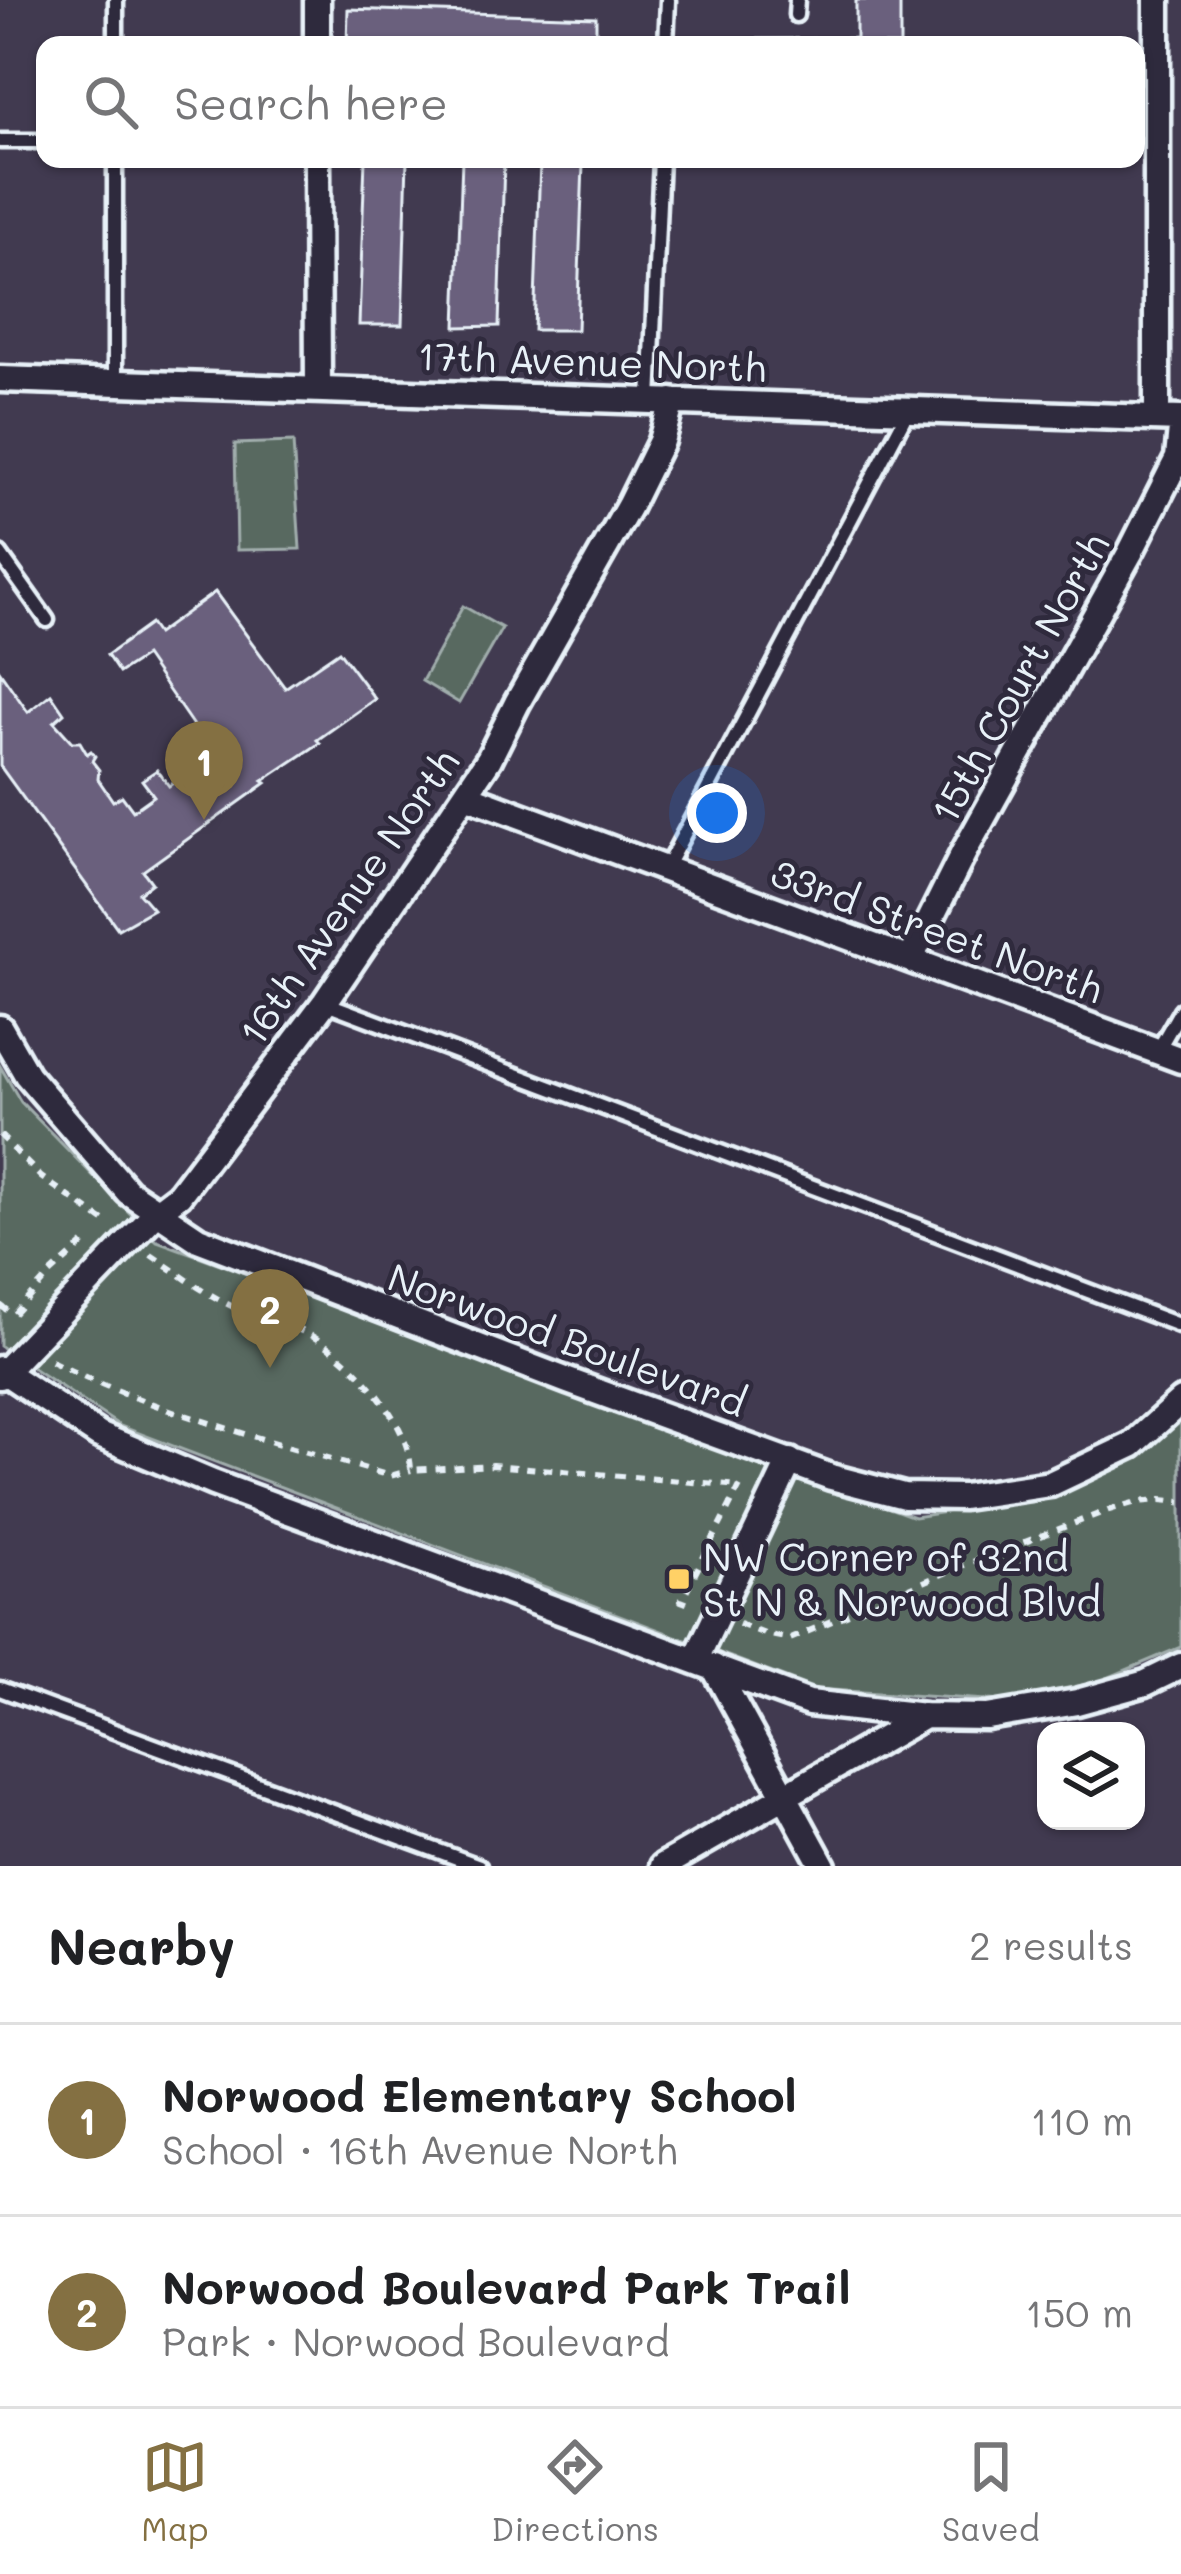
<!DOCTYPE html>
<meta charset="utf-8">
<style>
:root{--surface:#fff;--page:#f2f2f2;--text:#202124;--muted:#757577;--line:#e0e0e0;--accent:#847042}
body{margin:0;font-family:Mali,sans-serif;background:var(--page);color:var(--text)}
.controls{position:absolute;right:36px;bottom:36px;display:grid;overflow:hidden;border-radius:24px;box-shadow:0 3px 9px #0004}
.controls button{width:108px;height:108px;display:grid;place-items:center;padding:0;border:0;border-bottom:3px solid var(--line);background:var(--surface);color:var(--text);font:60px sans-serif}
.you{position:absolute;left:717px;top:813px;width:42px;height:42px;margin:-30px;border:9px solid #fff;border-radius:50%;background:#1a73e8;box-shadow:0 0 0 18px #1a73e833}
.badge{display:grid;place-items:center;width:78px;height:78px;border-radius:50%;background:var(--accent);color:#fff;font-size:39px;font-weight:700}
.pin{position:absolute;translate:-50% -99px;filter:drop-shadow(0 3px 6px #0008)}
.pin::after{content:'';position:absolute;top:63px;width:42px;height:36px;background:inherit;clip-path:polygon(0 0,100% 0,50% 100%)}
.list{margin:0;padding:0;list-style:none}
h2{display:flex;justify-content:space-between;align-items:center;height:156px;margin:0;padding:0 48px;font-size:51px}
h2 small{font-size:39px;font-weight:400;color:var(--muted)}
.list li{display:grid;grid-template-columns:78px 1fr auto;gap:36px;align-items:center;box-sizing:border-box;height:192px;padding:0 48px;border-top:3px solid var(--line)}
.list b{display:block;font-size:45px;white-space:nowrap}
.list p{margin:0;font-size:39px;white-space:nowrap;color:var(--muted)}
.list em{font-size:39px;font-style:normal;color:var(--muted)}
.icon{flex:none;width:66px;height:66px;fill:none;stroke:currentColor;stroke-width:2;stroke-linecap:round;stroke-linejoin:round}
.map{position:relative;flex:none;width:1181px;height:1866px;overflow:hidden}
.search{position:absolute;background:var(--surface);box-shadow:0 3px 9px #0004;left:36px;right:36px;top:36px;height:132px;display:flex;align-items:center;gap:30px;box-sizing:border-box;padding:0 42px;border-radius:24px;color:var(--muted);font-size:45px}
.sheet{height:540px;background:var(--surface)}
nav{display:flex;justify-content:space-around;align-items:center;box-sizing:border-box;height:168px;border-top:3px solid var(--line);background:var(--surface);font-size:33px;color:var(--muted)}
nav a{display:grid;justify-items:center;gap:6px}
nav .on{color:var(--accent)}
.map>svg:first-child{display:block}
.green{fill:#596961;stroke:#a0adac;stroke-width:3}
.building{fill:#6a607d;stroke:#e8f1f8;stroke-width:3}
.lines{fill:none;stroke-linecap:round;stroke-linejoin:round}
.lane-casing{stroke:#e8f1f8;stroke-width:21}
.street-casing{stroke:#e8f1f8;stroke-width:33}
.path{stroke:#e8f1f8;stroke-width:6;stroke-dasharray:9 9;stroke-linecap:butt}
.lane{stroke:#2f2a3d;stroke-width:12}
.street{stroke:#2f2a3d;stroke-width:24}
.poi-dot{fill:#ffd166;stroke:#2f2a3d;stroke-width:4.5}
.labels{text-anchor:middle;stroke-width:10;stroke-linejoin:round;paint-order:stroke}
.street-label{font-size:39px;fill:#e8f1f8;stroke:#2f2a3d}
.poi-label{font-size:39px;fill:#e8f1f8;stroke:#2f2a3d;text-anchor:start}
</style>
<div class="map">
<svg width="1181" height="1866" viewBox="0 0 1181 1866">
<rect width="100%" height="100%" fill="#413a50"/>
<filter id="ink" filterUnits="userSpaceOnUse"><feTurbulence type="fractalNoise" baseFrequency=".00833" numOctaves="2"/><feDisplacementMap in="SourceGraphic" scale="24" xChannelSelector="R" yChannelSelector="G"/><feConvolveMatrix kernelMatrix="1 2 1 2 8 2 1 2 1" color-interpolation-filters="sRGB"/></filter>
<g filter="url(#ink)">
<path class="green" d="M 293,442 L 300,549 L 237,550 L 235,444 Z
M 463,606 L 502,628 L 459,703 L 422,681 Z
M 0,1066 L 21,1102 L 157,1241 L 914,1517 L 1055,1495 L 1181,1387 L 1181,1647 L 1098,1682 L 1002,1701 L 815,1689 L 120,1426 L 0,1346 Z"/>
<path class="building" d="M 856,0 L 900,0 L 900,45 L 756,45 L 757,39 L 856,38 Z
M 348,9 L 596,17 L 596,45 L 347,45 Z
M 365,159 L 407,159 L 402,325 L 359,325 Z
M 462,159 L 504,160 L 499,326 L 456,327 Z
M 540,162 L 583,164 L 577,330 L 534,330 Z
M 215,592 L 285,688 L 339,651 L 375,699 L 317,740 L 320,743 L 263,781 L 266,783 L 143,871 L 152,883 L 139,893 L 153,909 L 118,929 L 0,766 L 0,672 L 28,712 L 51,694 L 64,713 L 54,722 L 72,742 L 80,742 L 87,754 L 91,751 L 95,756 L 92,761 L 99,770 L 98,779 L 113,801 L 122,796 L 133,811 L 154,796 L 142,780 L 157,770 L 169,786 L 191,771 L 180,756 L 203,740 L 145,656 L 119,673 L 107,655 L 150,624 L 157,634 Z"/>
<g class="lines">
<g class="lane-casing">
<path id="lane" d="M 796,15 L 797,0
M 116,45 L 116,0
M 666,45 L 668,0
M 0,141 L 45,141
M 115,384 L 115,159
M 650,400 L 661,159
M 0,554 L 47,620
M 666,868 L 908,411
M 326,1003 L 1181,1326
M 1158,1050 L 1181,1010
M 0,1689 L 479,1866"/>
</g>
<g class="street-casing">
<path id="street" d="M 317,0 L 317,45
M 1157,0 L 1157,418
M 317,159 L 318,389
M 0,379 L 1181,419
M 465,795 L 1181,1060
M 911,958 L 964,852 L 1130,553 L 1178,458 L 1181,429
M 0,1028 L 27,1075 L 128,1192 L 198,1239 L 568,1381 L 831,1477 L 904,1496 L 963,1497 L 1050,1484 L 1132,1445 L 1181,1401
M 0,1369 L 99,1435 L 213,1483 L 809,1703 L 924,1716 L 987,1717 L 1077,1702 L 1146,1683 L 1181,1666
M 0,1376 L 158,1211 L 179,1195 L 325,1002 L 489,759 L 517,703 L 629,506 L 661,441 L 672,401
M 695,1661 L 790,1461
M 714,1667 L 823,1866
M 663,1866 L 924,1716"/>
</g>
<path class="path" d="M 0,1135 L 41,1177 L 108,1224
M 151,1255 C 179,1274 207,1295 238,1309 C 260,1320 286,1323 308,1334 C 351,1357 409,1419 411,1470 L 492,1465 L 740,1486 L 681,1601 L 694,1606
M 0,1305 L 13,1315 L 49,1275 L 90,1238
M 51,1361 C 157,1414 277,1442 390,1476 L 411,1470
M 739,1624 L 765,1634 L 790,1639 L 954,1569 L 1109,1510 L 1136,1502 L 1161,1500 L 1181,1502"/>
<use href="#lane" class="lane"/>
<use href="#street" class="street"/>
</g>
</g>
<rect class="poi-dot" x="667" y="1567" width="24" height="24" rx="6"/>
<g class="labels">
<g class="street-label">
<text transform="translate(592 362) rotate(2)" y="14">17th Avenue North</text>
<text transform="translate(1020 678) rotate(-61)" y="14">15th Court North</text>
<text transform="translate(349 897) rotate(-55)" y="14">16th Avenue North</text>
<text transform="translate(937 931) rotate(20)" y="14">33rd Street North</text>
<text transform="translate(567 1340) rotate(20)" y="14">Norwood Boulevard</text>
</g>
<g class="poi-label">
<text x="703" y="1571">NW Corner of 32nd<tspan x="703" dy="45">St N &amp; Norwood Blvd</tspan></text>
</g>
</g>
</svg>
<div class="controls">
<button><svg class="icon" aria-label="layers" viewBox="0 0 24 24"><path d="M12 4l9 5-9 5-9-5zM3 14l9 5 9-5"/></svg></button>
</div>
<div class="you"></div>
<div class="pin badge" style="left:204px;top:820px">1</div>
<div class="pin badge" style="left:270px;top:1368px">2</div>
<div class="search"><svg class="icon" aria-label="search" viewBox="0 0 24 24"><circle cx="10" cy="10" r="6"/><path d="M15 15l6 6"/></svg>Search here</div>
</div>
<section class="sheet">
<h2>Nearby<small>2 results</small></h2>
<ul class="list">
<li><span class="badge">1</span><div><b>Norwood Elementary School</b><p>School · 16th Avenue North</p></div><em>110 m</em></li>
<li><span class="badge">2</span><div><b>Norwood Boulevard Park Trail</b><p>Park · Norwood Boulevard</p></div><em>150 m</em></li>
</ul>
</section>
<nav>
<a class="on"><svg class="icon" aria-label="map" viewBox="0 0 24 24"><path d="M3 6l6-2 6 2 6-2v14l-6 2-6-2-6 2zM9 4v14M15 6v14"/></svg>Map</a>
<a><svg class="icon" aria-label="directions" viewBox="0 0 24 24"><path d="M12 3l9 9-9 9-9-9zM9 14v-3h6M13 9l2 2-2 2"/></svg>Directions</a>
<a><svg class="icon" aria-label="saved" viewBox="0 0 24 24"><path d="M7 4h10v16l-5-4-5 4z"/></svg>Saved</a>
</nav>
